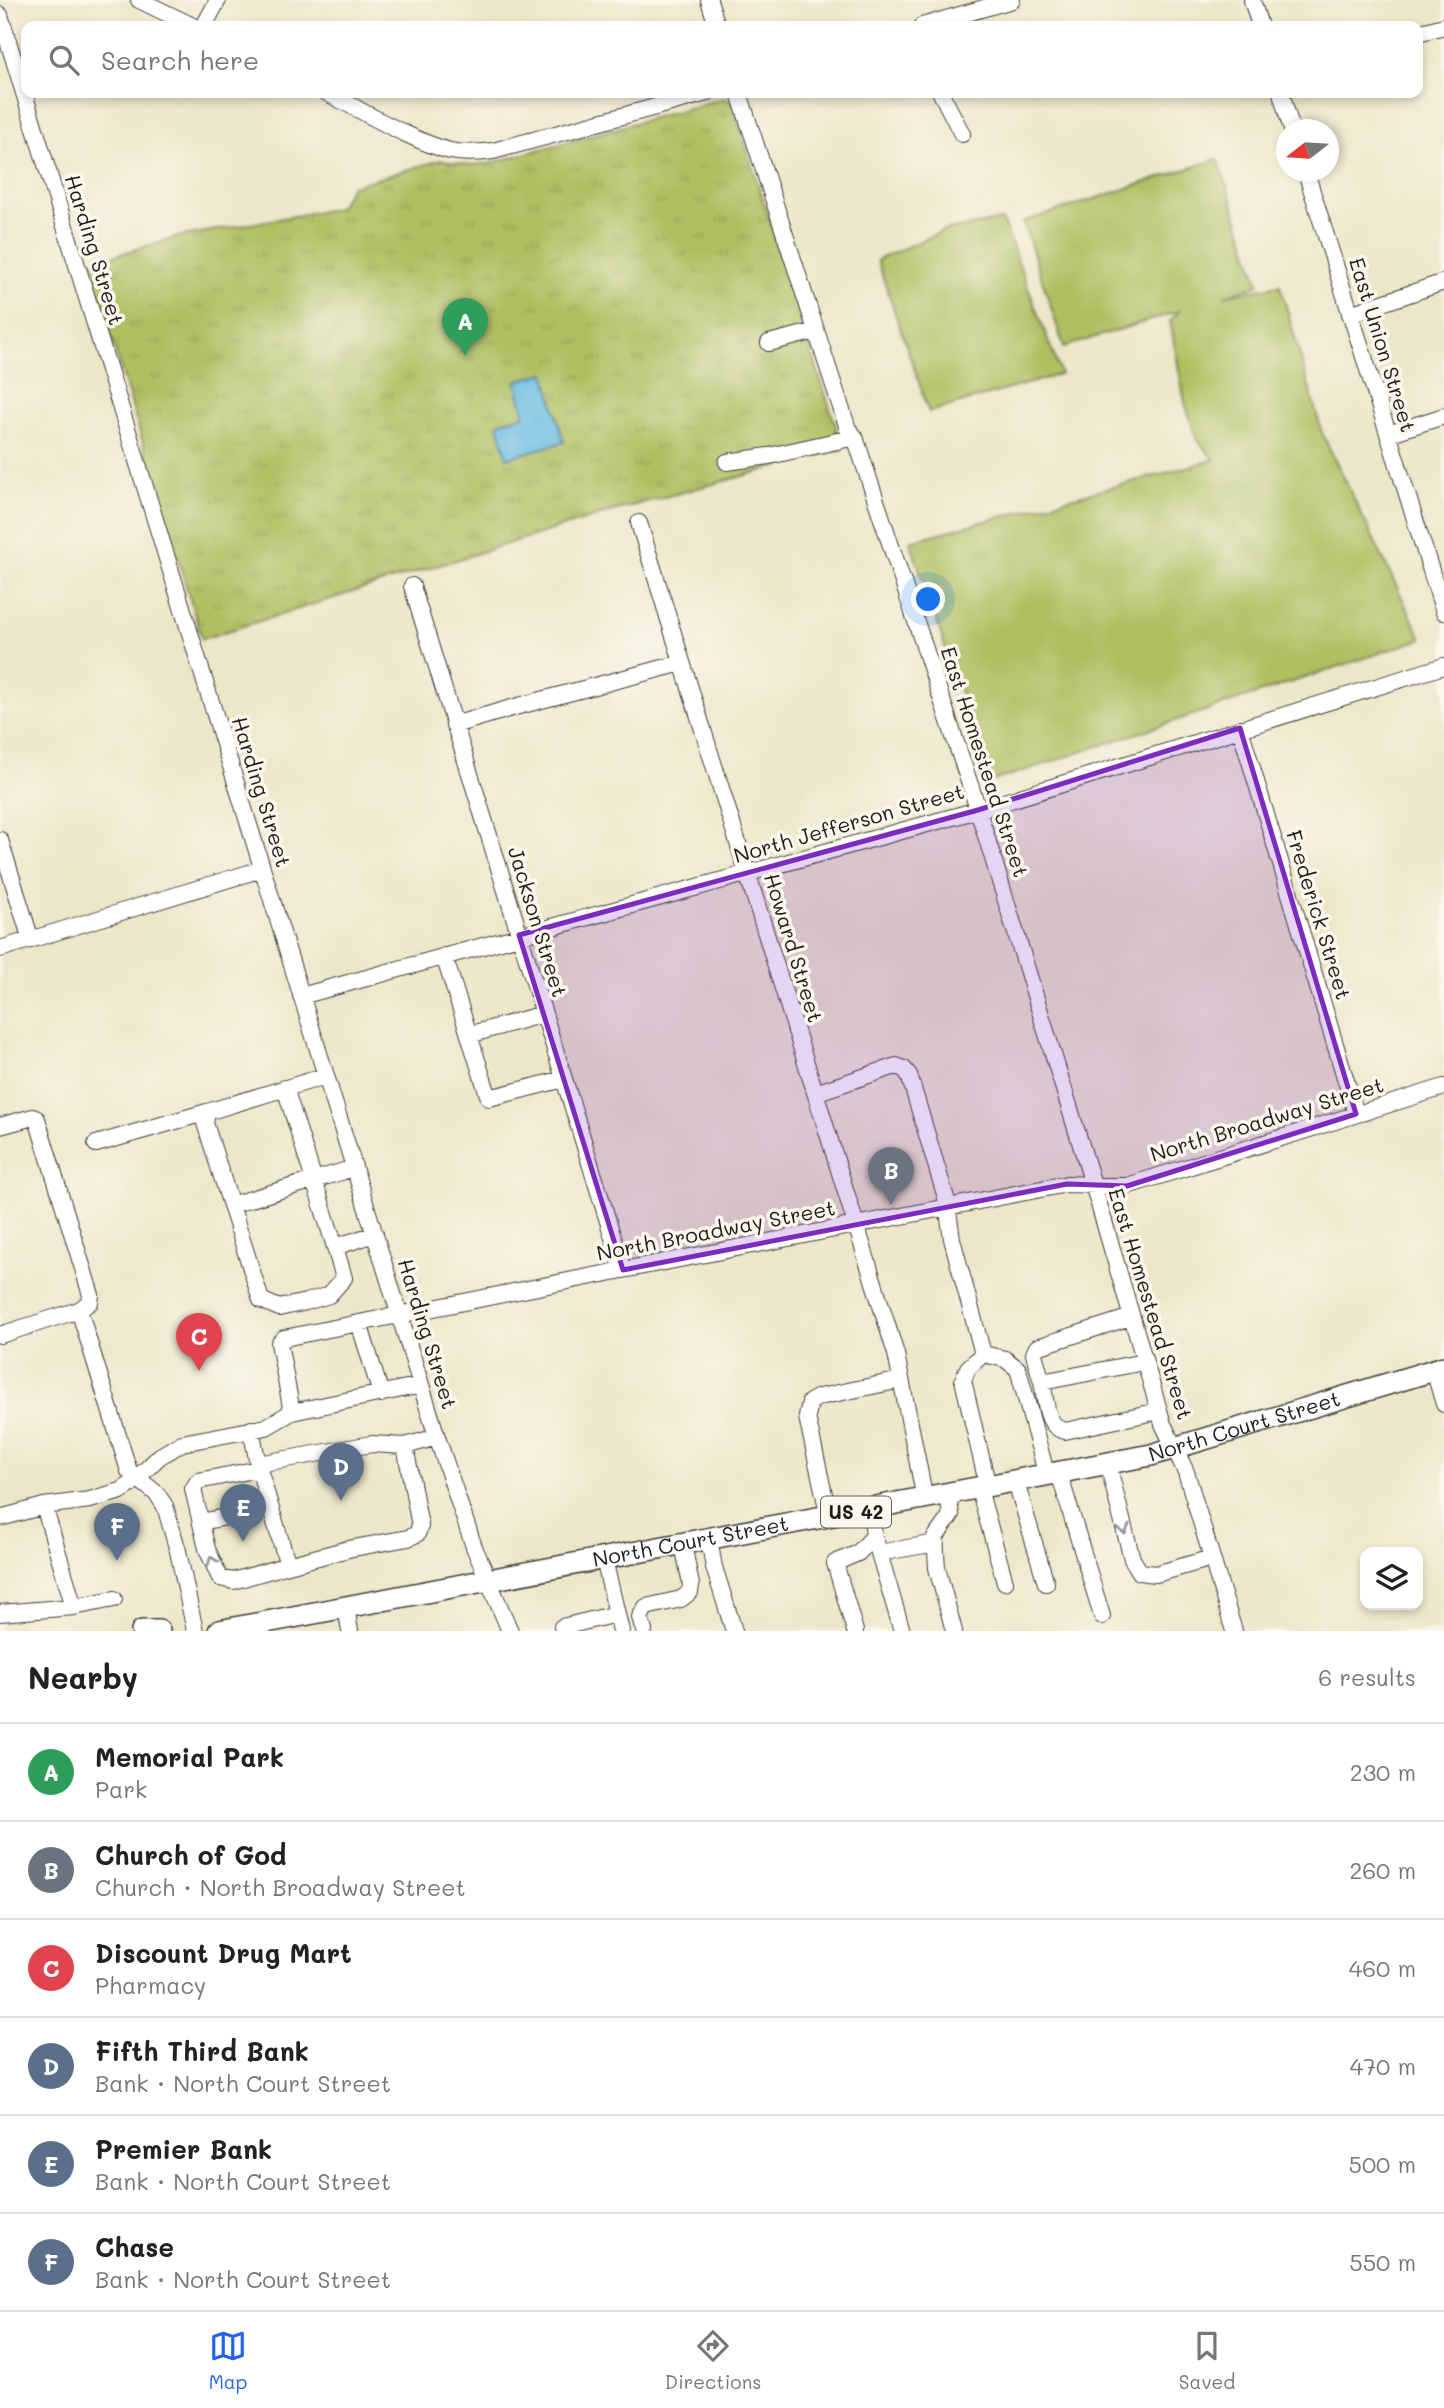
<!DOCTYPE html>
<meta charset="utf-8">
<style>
:root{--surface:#fff;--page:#f2f2f2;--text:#222;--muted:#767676;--line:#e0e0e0;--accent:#2563eb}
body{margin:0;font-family:Mali,sans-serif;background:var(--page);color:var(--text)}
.controls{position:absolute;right:21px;bottom:21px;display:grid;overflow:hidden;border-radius:14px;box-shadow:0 4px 10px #0003}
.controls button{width:63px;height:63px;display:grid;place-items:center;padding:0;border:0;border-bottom:2px solid var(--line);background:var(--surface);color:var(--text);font:35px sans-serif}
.compass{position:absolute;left:1276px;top:119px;width:63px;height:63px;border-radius:50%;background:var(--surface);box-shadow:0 4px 10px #0003;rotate:253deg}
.you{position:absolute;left:929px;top:600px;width:24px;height:24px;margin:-18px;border:5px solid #fff;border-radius:50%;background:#1a73e8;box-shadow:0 0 0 10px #1a73e833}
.badge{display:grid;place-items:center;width:46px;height:46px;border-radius:50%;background:var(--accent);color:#fff;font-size:23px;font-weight:700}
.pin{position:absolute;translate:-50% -58px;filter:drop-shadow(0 2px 4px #0008)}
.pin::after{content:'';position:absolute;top:37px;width:24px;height:21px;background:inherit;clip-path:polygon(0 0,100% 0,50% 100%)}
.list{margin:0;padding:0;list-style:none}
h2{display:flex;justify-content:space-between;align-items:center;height:91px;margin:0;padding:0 28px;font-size:30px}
h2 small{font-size:23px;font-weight:400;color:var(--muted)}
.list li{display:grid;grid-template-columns:46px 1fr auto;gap:21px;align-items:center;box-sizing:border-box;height:98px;padding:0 28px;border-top:2px solid var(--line)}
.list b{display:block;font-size:26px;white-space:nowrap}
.list p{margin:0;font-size:23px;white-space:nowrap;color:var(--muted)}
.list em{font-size:23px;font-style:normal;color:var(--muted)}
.icon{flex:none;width:38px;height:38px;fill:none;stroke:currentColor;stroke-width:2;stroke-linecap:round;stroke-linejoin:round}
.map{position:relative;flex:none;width:1444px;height:1631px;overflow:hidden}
.search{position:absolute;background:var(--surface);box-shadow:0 4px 10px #0003;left:21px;right:21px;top:21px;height:77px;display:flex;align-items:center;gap:18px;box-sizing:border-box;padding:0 24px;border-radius:14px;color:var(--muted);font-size:26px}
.sheet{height:679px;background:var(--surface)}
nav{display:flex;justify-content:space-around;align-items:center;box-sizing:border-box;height:98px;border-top:2px solid var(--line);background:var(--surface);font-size:19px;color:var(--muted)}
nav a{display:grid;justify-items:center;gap:4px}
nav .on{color:var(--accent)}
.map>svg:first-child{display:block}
.grass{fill:#afbf61;stroke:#666e3e;stroke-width:2}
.park{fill:url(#park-tufts);stroke:#666e3e;stroke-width:2}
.water{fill:#67bbe3;stroke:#426c80;stroke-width:2}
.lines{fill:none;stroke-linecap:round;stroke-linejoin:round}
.minor-casing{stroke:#3b3a36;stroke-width:18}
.major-casing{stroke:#3b3a36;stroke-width:24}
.minor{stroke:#fff;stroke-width:16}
.major{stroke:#fff;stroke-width:21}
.oneway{stroke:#999}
.marked{fill:#7b2cbf;fill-opacity:0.2;stroke:#7b2cbf;stroke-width:5;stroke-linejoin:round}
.labels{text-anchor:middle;stroke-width:7;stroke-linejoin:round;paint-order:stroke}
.shield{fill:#fbf7ec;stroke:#5f5e5a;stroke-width:2}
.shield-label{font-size:19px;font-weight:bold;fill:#1c1c1c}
.street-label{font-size:21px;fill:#1c1c1c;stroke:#fbf7ec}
</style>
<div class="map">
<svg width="1444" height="1631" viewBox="0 0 1444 1631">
<defs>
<pattern id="park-tufts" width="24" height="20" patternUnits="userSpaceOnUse" patternTransform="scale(1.75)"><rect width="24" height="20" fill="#afbf61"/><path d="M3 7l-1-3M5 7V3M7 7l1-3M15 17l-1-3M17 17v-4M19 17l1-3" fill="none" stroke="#96a454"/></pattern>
</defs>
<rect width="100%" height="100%" fill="#fbf7ec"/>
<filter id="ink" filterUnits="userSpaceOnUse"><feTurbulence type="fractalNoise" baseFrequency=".0143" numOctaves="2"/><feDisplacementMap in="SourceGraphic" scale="14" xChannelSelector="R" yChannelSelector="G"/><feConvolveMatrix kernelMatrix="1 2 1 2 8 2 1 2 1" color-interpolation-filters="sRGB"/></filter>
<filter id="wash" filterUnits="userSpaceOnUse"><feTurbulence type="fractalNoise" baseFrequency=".00686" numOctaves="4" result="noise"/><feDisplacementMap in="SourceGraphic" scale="28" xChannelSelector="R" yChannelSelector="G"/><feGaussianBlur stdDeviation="1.57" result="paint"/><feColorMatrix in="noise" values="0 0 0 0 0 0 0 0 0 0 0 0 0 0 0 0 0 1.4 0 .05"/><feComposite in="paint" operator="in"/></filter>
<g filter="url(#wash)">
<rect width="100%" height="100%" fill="#ede6c8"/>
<path class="grass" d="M 1218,159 L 1259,284 L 1224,296 L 1280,285 L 1322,433 L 1422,639 L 990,782 L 910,541 L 1214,460 L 1196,438 L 1185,403 L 1170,321 L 1179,311 L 1064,347 L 1023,222 Z
M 1002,220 L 1061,374 L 929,412 L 877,260 L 943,231 Z"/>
<path class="park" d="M 724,98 L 732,103 L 843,449 L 616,510 L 202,639 L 89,263 L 178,237 L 338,208 L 352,186 L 440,160 L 470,165 L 491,163 Z"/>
<path class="water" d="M 545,373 L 564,442 L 507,458 L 498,423 L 525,415 L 516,381 Z"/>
</g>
<g filter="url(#ink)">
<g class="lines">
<g class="minor-casing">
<path id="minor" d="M 139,0 L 193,26
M 709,0 L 717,26
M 1252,0 L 1260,26
M 0,15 L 437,1437 L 474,1547 L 510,1631
M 204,26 L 218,0
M 922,26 L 1012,0
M 1418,33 L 1444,26
M 327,93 C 363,111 412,141 450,151 C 464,154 479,153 493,151 L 707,93
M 739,93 L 848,429 L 855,437 L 975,800 L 1093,1184 L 1163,1424 L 1186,1472 L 1234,1631
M 941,93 L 962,134
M 1281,93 L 1292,130
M 1306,172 L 1444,612
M 1350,314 L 1444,282
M 769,343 L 816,331
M 1388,434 L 1444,416
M 727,462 L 769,456 L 855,437
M 639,523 L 896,1354 L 925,1499
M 412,586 L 623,1270
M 454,725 L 515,707 L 682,663
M 1240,728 L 1356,1114
M 0,840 L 31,940
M 0,949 L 262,869
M 444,956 L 489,1098 L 564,1079
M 301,996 L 978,810 L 1444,666
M 469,1035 L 543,1014
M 326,1076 L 207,1112 L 205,1123 L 261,1300 L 279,1308 L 306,1302 L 329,1295 L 344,1278 L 335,1247 L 375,1234
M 285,1088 L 335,1247
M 815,1093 L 896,1066 L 904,1069 L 909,1075 L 946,1198 L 952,1239 L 983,1354 L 968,1368 L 963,1380 L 988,1487
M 0,1126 L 33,1117 L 37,1119 L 91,1295 L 90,1302 L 79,1310 L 129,1471 L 157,1494 L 165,1506 L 178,1551 L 195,1631
M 96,1144 L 207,1112
M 231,1205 L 354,1168
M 359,1323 L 381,1394
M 0,1335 L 79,1310
M 983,1354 L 1005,1359 L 1018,1369 L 1047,1476
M 1144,1362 L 1042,1382 C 1046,1399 1045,1427 1065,1431 L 1159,1411
M 1434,1370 L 1444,1404
M 1042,1382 L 1034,1354 L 1037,1347 L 1131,1317
M 292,1412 L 279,1343 L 284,1338 L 623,1270 L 1067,1184 L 1127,1186 L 1444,1087
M 251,1429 L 259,1469 L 288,1565 L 348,1549 L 408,1538 L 417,1534 L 420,1526 L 405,1446 L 437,1437
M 258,1464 L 372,1444 L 405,1446
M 1108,1464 L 1132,1559 L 1140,1572 L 1156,1574 L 1212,1558
M 259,1469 L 198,1481 L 193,1489 L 207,1549 L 220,1578 L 233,1581 L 288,1565
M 1059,1473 L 1102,1616
M 1016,1482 L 1046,1583
M 979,1489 L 1005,1582
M 948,1495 L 951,1515 L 935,1538 L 937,1568 L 954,1631
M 44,1506 L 74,1607
M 871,1509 L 874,1536 L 902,1631
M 829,1517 L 807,1417 L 810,1402 L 819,1397 L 901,1380
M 0,1518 L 44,1506 L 90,1500 L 121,1491 L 130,1485 L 160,1456 L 182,1443 L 266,1427 L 292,1412 L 421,1385
M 201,1522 L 270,1508
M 709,1539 L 714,1567 L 734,1631
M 879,1553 L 936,1543
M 604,1559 L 621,1631
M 346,1607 L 350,1631
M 0,1613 L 74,1607 L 114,1599
M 562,1627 L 616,1614
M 644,1631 L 640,1617 L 646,1607 L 681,1599 L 690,1592 L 691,1585 L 683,1544
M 855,1631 L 835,1563 L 858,1553 L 874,1536"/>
</g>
<g class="major-casing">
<g id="major">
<path d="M 142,1631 L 159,1631"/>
<path id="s1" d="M 219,1631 L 1151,1455 L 1444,1367"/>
</g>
</g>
<use href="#minor" class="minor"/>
<use href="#major" class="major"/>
</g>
<defs><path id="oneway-chevron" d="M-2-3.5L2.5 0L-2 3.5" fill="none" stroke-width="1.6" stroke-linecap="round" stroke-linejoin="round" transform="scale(1.75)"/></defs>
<g class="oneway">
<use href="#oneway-chevron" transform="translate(1124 1530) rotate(75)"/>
<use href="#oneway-chevron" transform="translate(212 1561) rotate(-112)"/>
</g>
</g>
<path class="marked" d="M 1240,728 L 1356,1114 L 1127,1186 L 1067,1184 L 623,1270 L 519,935 L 978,810 Z"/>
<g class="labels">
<rect class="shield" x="821" y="1496.5" width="70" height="31" rx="5"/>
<g class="shield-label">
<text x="856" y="1519">US 42</text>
</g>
<g class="street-label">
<text transform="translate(94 250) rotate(73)" y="7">Harding Street</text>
<text transform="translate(1382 345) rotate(73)" y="7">East Union Street</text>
<text transform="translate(984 762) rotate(72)" y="7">East Homestead Street</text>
<text transform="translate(261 792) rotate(73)" y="7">Harding Street</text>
<text transform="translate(849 824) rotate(-16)" y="7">North Jefferson Street</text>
<text transform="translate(1318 915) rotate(73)" y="7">Frederick Street</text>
<text transform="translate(537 922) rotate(73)" y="7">Jackson Street</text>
<text transform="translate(793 948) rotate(73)" y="7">Howard Street</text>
<text transform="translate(1267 1120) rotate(-17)" y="7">North Broadway Street</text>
<text transform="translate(716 1231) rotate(-11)" y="7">North Broadway Street</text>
<text transform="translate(1150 1304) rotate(73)" y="7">East Homestead Street</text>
<text transform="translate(427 1334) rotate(73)" y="7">Harding Street</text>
<text dy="7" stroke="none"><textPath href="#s1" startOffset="1046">North Court Street</textPath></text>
<text dy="7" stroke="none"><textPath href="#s1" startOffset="480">North Court Street</textPath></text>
</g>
</g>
</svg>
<div class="controls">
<button><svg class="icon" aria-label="layers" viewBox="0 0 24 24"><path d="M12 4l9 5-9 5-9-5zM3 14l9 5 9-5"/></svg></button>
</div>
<svg class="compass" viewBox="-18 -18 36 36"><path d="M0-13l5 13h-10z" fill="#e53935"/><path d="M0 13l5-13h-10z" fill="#767676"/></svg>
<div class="you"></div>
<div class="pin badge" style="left:465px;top:356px;background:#2e9e5b">A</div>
<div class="pin badge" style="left:891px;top:1205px;background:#6b7280">B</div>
<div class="pin badge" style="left:199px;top:1371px;background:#e0444e">C</div>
<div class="pin badge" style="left:341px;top:1501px;background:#5c6f8a">D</div>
<div class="pin badge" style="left:243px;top:1542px;background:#5c6f8a">E</div>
<div class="pin badge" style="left:117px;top:1561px;background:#5c6f8a">F</div>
<div class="search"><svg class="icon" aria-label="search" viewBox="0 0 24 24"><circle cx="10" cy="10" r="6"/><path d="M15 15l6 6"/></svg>Search here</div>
</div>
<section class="sheet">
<h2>Nearby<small>6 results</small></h2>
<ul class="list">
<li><span class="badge" style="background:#2e9e5b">A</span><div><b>Memorial Park</b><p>Park</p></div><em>230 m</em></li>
<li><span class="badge" style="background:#6b7280">B</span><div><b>Church of God</b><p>Church · North Broadway Street</p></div><em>260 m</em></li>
<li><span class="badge" style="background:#e0444e">C</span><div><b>Discount Drug Mart</b><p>Pharmacy</p></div><em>460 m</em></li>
<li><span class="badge" style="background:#5c6f8a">D</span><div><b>Fifth Third Bank</b><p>Bank · North Court Street</p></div><em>470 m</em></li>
<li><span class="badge" style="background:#5c6f8a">E</span><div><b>Premier Bank</b><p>Bank · North Court Street</p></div><em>500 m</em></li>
<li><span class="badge" style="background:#5c6f8a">F</span><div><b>Chase</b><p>Bank · North Court Street</p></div><em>550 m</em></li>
</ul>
</section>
<nav>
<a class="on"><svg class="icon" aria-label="map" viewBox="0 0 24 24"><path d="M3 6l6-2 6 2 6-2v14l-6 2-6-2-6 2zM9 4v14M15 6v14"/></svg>Map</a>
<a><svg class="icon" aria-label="directions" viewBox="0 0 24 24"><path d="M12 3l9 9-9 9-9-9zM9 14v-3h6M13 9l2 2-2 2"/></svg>Directions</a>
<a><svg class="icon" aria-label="saved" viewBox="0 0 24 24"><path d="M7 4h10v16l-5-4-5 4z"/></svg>Saved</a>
</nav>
